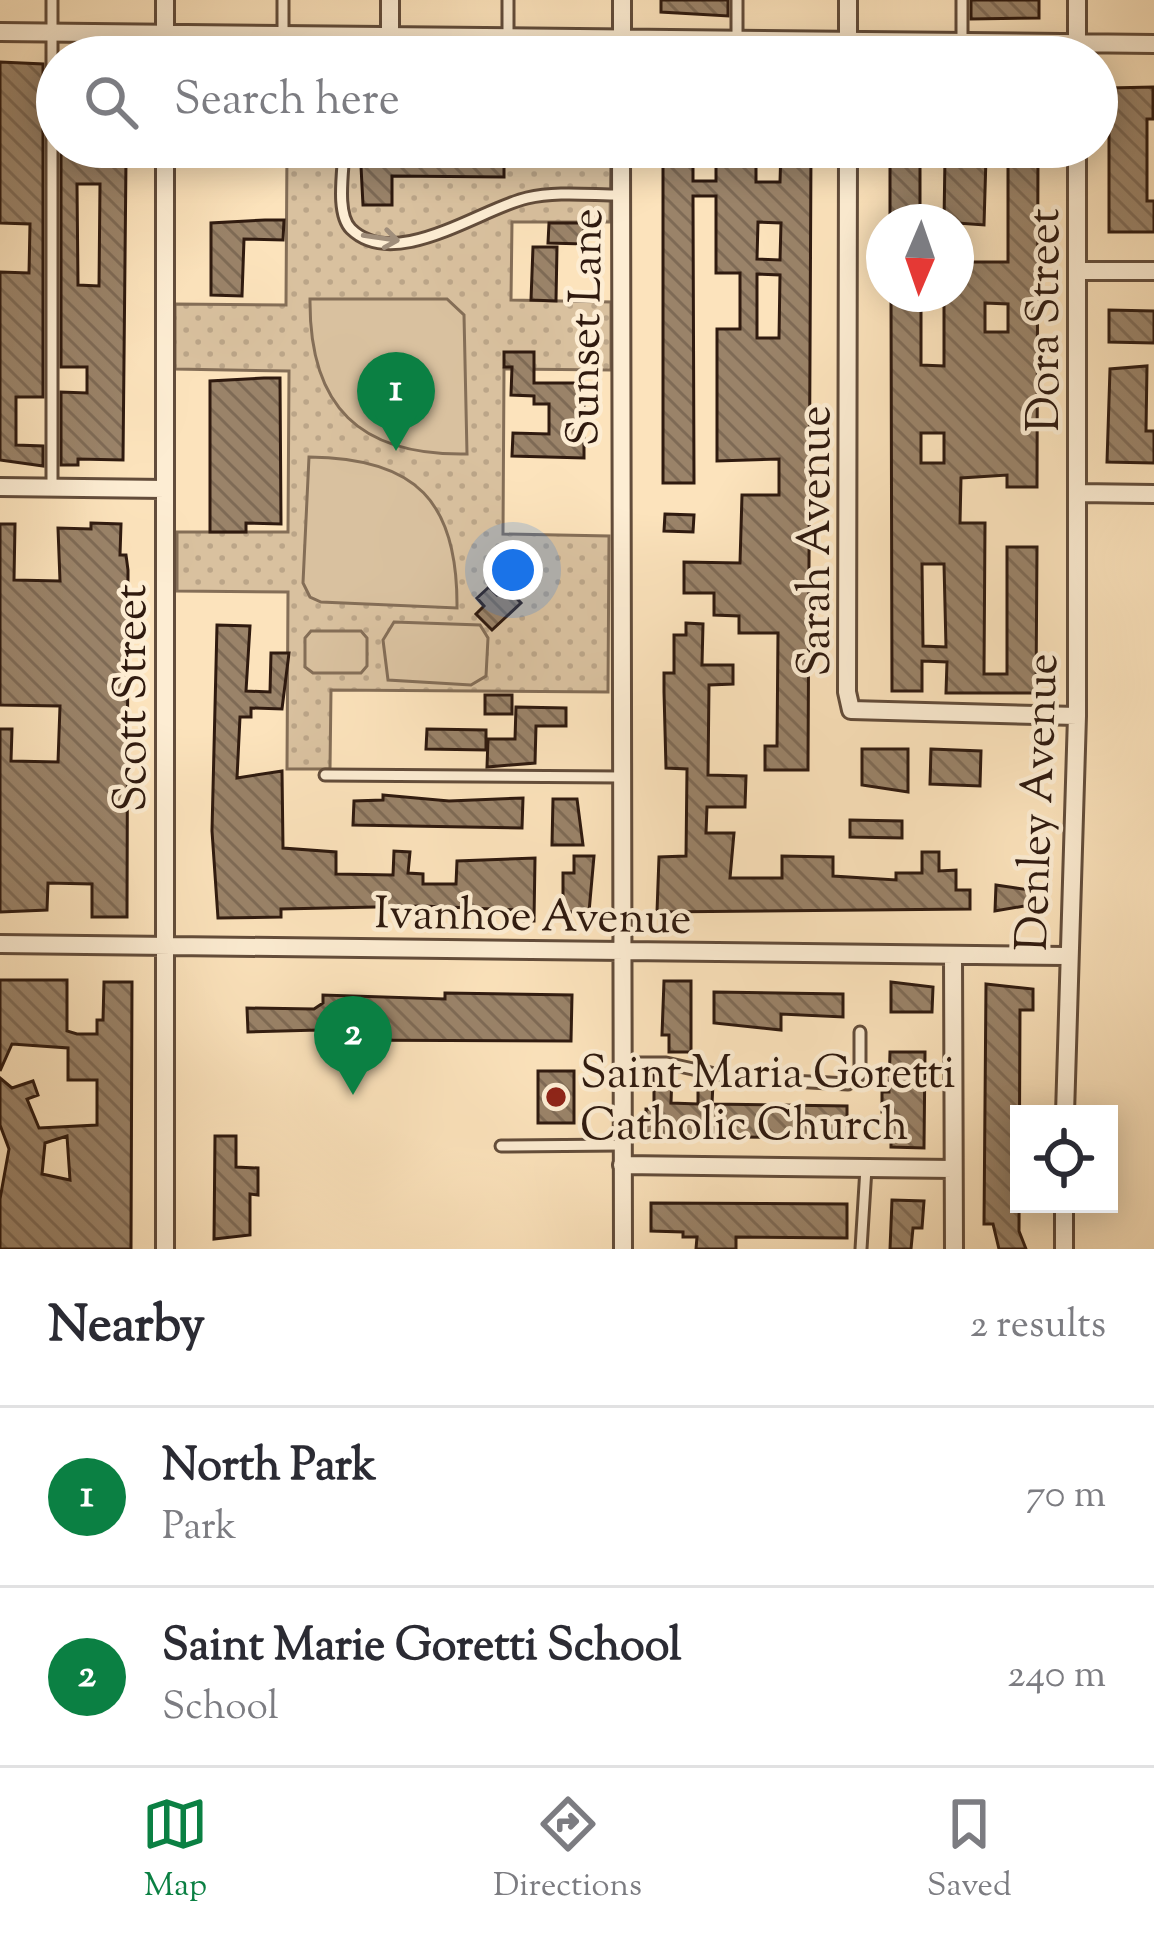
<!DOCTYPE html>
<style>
:root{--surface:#fff;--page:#f2f2f3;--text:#2b2b33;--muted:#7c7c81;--line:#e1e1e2;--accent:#0b8043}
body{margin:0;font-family:"Sorts Mill Goudy",serif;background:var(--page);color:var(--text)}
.controls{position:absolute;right:36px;bottom:36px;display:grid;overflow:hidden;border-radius:0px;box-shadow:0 6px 30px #0003}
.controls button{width:108px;height:108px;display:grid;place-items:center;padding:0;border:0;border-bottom:3px solid var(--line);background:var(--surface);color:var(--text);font:60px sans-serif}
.compass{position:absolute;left:866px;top:204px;width:108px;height:108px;border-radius:50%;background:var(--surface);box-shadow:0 6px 30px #0003;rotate:182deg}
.you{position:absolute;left:513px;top:570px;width:42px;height:42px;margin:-30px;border:9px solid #fff;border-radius:50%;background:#1a73e8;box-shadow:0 0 0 18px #1a73e833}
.badge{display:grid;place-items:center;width:78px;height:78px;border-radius:50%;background:var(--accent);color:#fff;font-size:39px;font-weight:700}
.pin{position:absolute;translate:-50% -99px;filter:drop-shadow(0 3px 6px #0008)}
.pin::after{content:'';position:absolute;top:63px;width:42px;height:36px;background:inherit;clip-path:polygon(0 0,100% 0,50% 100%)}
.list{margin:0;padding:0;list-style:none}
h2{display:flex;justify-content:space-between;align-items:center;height:156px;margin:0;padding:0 48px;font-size:51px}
h2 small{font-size:39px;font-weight:400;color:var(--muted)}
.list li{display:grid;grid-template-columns:78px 1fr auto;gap:36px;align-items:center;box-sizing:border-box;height:180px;padding:0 48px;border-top:3px solid var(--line)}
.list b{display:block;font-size:45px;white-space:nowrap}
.list p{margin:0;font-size:39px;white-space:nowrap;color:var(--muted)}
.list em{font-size:39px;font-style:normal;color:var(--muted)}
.icon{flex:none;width:66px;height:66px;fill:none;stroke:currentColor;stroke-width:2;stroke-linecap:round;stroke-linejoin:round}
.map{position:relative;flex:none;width:1154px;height:1249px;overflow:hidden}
.search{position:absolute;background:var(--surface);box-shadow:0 6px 30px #0003;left:36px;right:36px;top:36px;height:132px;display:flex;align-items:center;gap:30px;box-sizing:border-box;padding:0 42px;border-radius:66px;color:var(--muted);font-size:45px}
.sheet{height:516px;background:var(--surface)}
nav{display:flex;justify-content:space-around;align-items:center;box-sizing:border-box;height:168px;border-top:3px solid var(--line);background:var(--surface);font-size:33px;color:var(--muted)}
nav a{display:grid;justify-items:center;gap:6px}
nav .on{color:var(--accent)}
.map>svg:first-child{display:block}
.grass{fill:url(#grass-dots);stroke:#846e57;stroke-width:3}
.pitch{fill:#d9c19f;stroke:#846e57;stroke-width:3}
.building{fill:url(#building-back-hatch);stroke:#2f1a0f;stroke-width:3;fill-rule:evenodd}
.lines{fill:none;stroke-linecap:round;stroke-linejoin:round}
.lane-casing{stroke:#624c3a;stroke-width:15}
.street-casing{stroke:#624c3a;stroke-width:22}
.lane{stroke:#fdedd3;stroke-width:9}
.street{stroke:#fdedd3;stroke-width:16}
.oneway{stroke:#a08e7b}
.poi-dot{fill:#8f2418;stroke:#fdedd3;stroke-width:4.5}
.labels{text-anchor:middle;stroke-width:9;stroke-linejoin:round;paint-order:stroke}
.street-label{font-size:45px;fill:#2f1a0f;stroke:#fdedd3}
.poi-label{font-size:45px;fill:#2f1a0f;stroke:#fdedd3;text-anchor:start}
</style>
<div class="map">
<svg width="1154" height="1249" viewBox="0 0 1154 1249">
<defs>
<pattern id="grass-dots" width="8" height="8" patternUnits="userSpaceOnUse" patternTransform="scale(3)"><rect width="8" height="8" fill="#d9c19f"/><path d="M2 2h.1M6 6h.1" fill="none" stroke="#bba588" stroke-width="1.8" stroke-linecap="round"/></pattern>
<pattern id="building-back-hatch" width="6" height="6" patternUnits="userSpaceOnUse" patternTransform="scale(3)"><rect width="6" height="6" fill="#9a8369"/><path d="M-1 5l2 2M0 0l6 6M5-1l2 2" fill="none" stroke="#7e6a55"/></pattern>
</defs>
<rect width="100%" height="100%" fill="#fce3bc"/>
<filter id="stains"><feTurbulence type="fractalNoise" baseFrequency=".00167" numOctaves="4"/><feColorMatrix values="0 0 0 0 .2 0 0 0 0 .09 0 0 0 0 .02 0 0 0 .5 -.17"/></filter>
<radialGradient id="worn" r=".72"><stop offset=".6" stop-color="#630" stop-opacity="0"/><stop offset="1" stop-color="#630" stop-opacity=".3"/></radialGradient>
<path class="grass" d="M 175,44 L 611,47 L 611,57 L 175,57 Z
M 287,147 L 611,147 L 610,222 L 512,222 L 511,300 L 611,302 L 611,370 L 504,369 L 503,534 L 609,536 L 608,692 L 331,690 L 330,769 L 287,769 L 288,592 L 177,591 L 177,532 L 288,532 L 289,371 L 175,369 L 175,304 L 286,305 Z"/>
<path class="pitch" d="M 310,299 L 447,299 L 464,315 L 467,454 C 360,456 309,407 310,299 Z
M 309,457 C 416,458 458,501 457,608 L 321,602 L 310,597 L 303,583 Z
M 394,622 L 480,625 L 488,638 L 486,676 L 471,685 L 388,680 L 383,640 Z
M 311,631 L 361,631 L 367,638 L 367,666 L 361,673 L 313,673 L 305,667 L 305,638 Z"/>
<path class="building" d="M 661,0 L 728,0 L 728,16 L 661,12 Z
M 971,0 L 1039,0 L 1039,18 L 971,19 Z
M 0,62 L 43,64 L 43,397 L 16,397 L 16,445 L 43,446 L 43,466 L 0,460 L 0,272 L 29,273 L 30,224 L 0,223 Z
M 1153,87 L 1153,119 L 1147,119 L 1147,201 L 1154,201 L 1154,232 L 1109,232 L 1109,88 Z
M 61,147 L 125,147 L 126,160 L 123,460 L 78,459 L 78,465 L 61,465 L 61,392 L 87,393 L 87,367 L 61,367 ZM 77,184 L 100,184 L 99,286 L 78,285 Z
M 212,147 L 283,148 L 283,164 L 212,160 Z
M 360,147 L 504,147 L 504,177 L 392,176 L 392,205 L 363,205 Z
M 663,148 L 693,148 L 693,181 L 716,181 L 716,154 L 756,155 L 756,182 L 780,182 L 781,149 L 811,149 L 808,770 L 765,770 L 765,746 L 777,746 L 778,633 L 739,633 L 739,616 L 714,615 L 714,593 L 684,593 L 684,562 L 740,563 L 742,495 L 779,495 L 779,459 L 717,461 L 717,329 L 740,329 L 740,273 L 716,273 L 716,196 L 693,196 L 694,483 L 663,483 ZM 758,222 L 781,223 L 780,260 L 757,259 ZM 757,274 L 780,275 L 779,338 L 757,338 Z
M 890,150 L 920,150 L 920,220 L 890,220 Z
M 1008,151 L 1038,151 L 1037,487 L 1007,487 L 1007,475 L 961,478 L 960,523 L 985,523 L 984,674 L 1007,674 L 1007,547 L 1037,547 L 1036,693 L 946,693 L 947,662 L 922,661 L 922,691 L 892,691 L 891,294 L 921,294 L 921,365 L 944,366 L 944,294 L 956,294 L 956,262 L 1008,262 ZM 985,303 L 1008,304 L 1008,332 L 985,332 ZM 921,433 L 944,433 L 944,463 L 921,463 ZM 922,564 L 944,564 L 946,647 L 923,646 Z
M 945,157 L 986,157 L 984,225 L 944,222 Z
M 265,220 L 284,220 L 283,240 L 244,239 L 242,296 L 211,295 L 211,223 Z
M 549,223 L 584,223 L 584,244 L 548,243 Z
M 533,247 L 557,247 L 556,301 L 531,300 Z
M 1109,310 L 1154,311 L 1154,343 L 1109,342 Z
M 504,352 L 534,352 L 534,383 L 584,383 L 584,458 L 512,456 L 513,433 L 549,434 L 549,404 L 534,404 L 534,396 L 511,395 L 512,367 L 504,367 Z
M 1147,366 L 1146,431 L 1154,431 L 1154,463 L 1107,462 L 1110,369 Z
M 264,378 L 280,378 L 281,524 L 246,523 L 246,532 L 210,532 L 210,381 Z
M 665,514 L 694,515 L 693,532 L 664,531 Z
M 91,523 L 121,524 L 120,555 L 126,555 L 128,570 L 127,917 L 92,917 L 92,884 L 48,883 L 47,910 L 0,912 L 0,729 L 12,729 L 11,761 L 58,762 L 60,706 L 0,705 L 0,524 L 15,524 L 14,580 L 60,581 L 58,528 L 91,529 Z
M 489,587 L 497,595 L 506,587 L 521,603 L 492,630 L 476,614 L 484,606 L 477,598 Z
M 686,623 L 703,624 L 702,665 L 733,665 L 733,684 L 709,685 L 708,775 L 746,776 L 745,807 L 707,807 L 706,833 L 734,833 L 730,878 L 782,878 L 782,856 L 833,857 L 833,876 L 896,880 L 896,873 L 922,873 L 922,852 L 939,852 L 939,871 L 956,870 L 956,890 L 970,890 L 970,909 L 657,912 L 659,857 L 686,856 L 687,769 L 666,768 L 664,692 L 664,673 L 674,673 L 674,635 L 686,635 Z
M 217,625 L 250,626 L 246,691 L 270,692 L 271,653 L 289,653 L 282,709 L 251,708 L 251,717 L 240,717 L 237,778 L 282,771 L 283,848 L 336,852 L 336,874 L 393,875 L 394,851 L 410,852 L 408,873 L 423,874 L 423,884 L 456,884 L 457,861 L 535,858 L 534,921 L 517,921 L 517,910 L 423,906 L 281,909 L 281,917 L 218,918 L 212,831 Z
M 485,695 L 512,695 L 512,714 L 485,714 Z
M 516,707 L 566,708 L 566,726 L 536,726 L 535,763 L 487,767 L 488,739 L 515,739 Z
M 427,729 L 486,730 L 486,750 L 426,749 Z
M 862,749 L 908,749 L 908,792 L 862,785 Z
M 931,749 L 981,751 L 980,786 L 930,784 Z
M 383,795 L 449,801 L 523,798 L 522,828 L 353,825 L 354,801 L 383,800 Z
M 553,799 L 577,799 L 583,845 L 552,845 Z
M 850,820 L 902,821 L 902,838 L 850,837 Z
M 574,856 L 594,856 L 589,912 L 563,912 L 563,873 L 574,873 Z
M 996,885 L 1030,890 L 1030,905 L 995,911 Z
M 0,980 L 67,980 L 67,1031 L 77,1034 L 97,1034 L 97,1020 L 103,1020 L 104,982 L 132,982 L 131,1249 L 0,1249 L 0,1199 L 9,1149 L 0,1125 L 0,1078 L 12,1088 L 33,1081 L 38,1095 L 27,1099 L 39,1128 L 97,1125 L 97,1080 L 68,1080 L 68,1048 L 12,1044 L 0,1071 ZM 67,1136 L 70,1180 L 42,1174 L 45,1143 Z
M 664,981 L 691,981 L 691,1052 L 669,1052 L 669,1035 L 662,1035 Z
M 891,982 L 933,987 L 932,1012 L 891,1012 Z
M 986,984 L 1033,989 L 1033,1010 L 1020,1010 L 1019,1231 L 1026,1249 L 999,1249 L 993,1224 L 984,1224 Z
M 714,992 L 843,994 L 843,1017 L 781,1014 L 781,1030 L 714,1023 Z
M 445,993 L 572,995 L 571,1041 L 322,1040 L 319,1030 L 248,1032 L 247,1008 L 314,1009 L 323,1003 L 323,995 L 445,999 Z
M 890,1052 L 925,1052 L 924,1148 L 891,1147 L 891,1112 L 882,1112 L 882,1092 L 889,1092 Z
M 538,1071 L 574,1071 L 574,1123 L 538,1123 Z
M 654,1072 L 672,1074 L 671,1103 L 698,1104 L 698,1079 L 713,1083 L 712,1104 L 847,1106 L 847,1138 L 646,1136 L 646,1109 L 654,1109 Z
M 215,1136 L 236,1136 L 236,1167 L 258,1168 L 258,1195 L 250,1194 L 250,1235 L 214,1239 Z
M 892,1200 L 924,1201 L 922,1228 L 913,1228 L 911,1249 L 890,1249 Z
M 651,1203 L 847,1204 L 847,1238 L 736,1237 L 736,1249 L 696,1249 L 697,1237 L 683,1237 L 683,1232 L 651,1231 Z"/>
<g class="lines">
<g class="lane-casing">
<path id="lane" d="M 283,0 L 283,35
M 508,0 L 508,57
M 737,0 L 737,40
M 962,42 L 962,0
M 360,57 L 361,36
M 344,147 C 344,168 335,213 351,229 C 395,272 482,208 527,198 C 557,191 590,195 620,195
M 52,487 L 52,0
M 325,775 L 621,777
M 622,1063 L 666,1063 L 733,1078 L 848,1084 L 860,1075 L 860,1032
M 501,1146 L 621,1145
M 861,1249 L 866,1168"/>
</g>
<g class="street-casing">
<path id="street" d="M 165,0 L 165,57
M 848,0 L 848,57
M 0,32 L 1154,44
M 390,36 L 390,0
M 622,57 L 622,0
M 1077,57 L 1077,0
M 621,147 L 623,1249
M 848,147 L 847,692 L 851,710 L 1077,716
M 1078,271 L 1154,271
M 0,487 L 165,489
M 1078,493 L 1154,494
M 0,944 L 1066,956
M 953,955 L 954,1249
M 1065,1114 L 1077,716 L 1077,147
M 622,1165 L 953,1169
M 165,1249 L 165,147
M 1064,1249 L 1064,1204"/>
</g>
<use href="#lane" class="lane"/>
<use href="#street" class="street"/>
</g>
<defs><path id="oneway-shaft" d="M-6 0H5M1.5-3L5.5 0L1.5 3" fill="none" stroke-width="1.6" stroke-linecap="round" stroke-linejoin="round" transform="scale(3)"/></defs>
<use class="oneway" href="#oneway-shaft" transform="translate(381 238) rotate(8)"/>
<circle class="poi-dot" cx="556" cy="1097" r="12"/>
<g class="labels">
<g class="street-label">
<text transform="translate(1042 320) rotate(-90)" y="16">Dora Street</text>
<text transform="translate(583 327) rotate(-89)" y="16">Sunset Lane</text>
<text transform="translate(813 541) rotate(-90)" y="16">Sarah Avenue</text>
<text transform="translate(129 698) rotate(-90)" y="16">Scott Street</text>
<text transform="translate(1035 802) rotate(-88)" y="16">Denley Avenue</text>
<text transform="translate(533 914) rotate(1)" y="16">Ivanhoe Avenue</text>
</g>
<g class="poi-label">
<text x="580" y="1087">Saint Maria Goretti<tspan x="580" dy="52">Catholic Church</tspan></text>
</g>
</g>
<rect width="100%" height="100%" filter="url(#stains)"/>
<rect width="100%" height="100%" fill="url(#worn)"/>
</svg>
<div class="controls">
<button><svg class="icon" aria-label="locate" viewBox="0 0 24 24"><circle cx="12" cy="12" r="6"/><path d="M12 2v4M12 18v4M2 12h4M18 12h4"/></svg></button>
</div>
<svg class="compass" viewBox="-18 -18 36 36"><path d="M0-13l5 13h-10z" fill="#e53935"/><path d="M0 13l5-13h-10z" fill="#7c7c81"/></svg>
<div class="you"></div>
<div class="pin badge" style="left:396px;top:451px">1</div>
<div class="pin badge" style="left:353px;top:1095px">2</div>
<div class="search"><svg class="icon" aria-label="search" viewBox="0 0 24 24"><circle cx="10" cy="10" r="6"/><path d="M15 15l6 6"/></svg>Search here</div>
</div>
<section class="sheet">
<h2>Nearby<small>2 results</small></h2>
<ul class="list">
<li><span class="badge">1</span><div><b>North Park</b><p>Park</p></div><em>70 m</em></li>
<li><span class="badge">2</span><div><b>Saint Marie Goretti School</b><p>School</p></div><em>240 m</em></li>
</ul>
</section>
<nav>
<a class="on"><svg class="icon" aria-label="map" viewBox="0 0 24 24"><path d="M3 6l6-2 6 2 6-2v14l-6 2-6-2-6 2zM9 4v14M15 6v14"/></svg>Map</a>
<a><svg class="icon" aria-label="directions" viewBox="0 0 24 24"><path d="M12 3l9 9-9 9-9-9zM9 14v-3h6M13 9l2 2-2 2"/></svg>Directions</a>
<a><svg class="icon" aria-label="saved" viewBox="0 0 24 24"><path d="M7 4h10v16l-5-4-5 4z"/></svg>Saved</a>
</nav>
